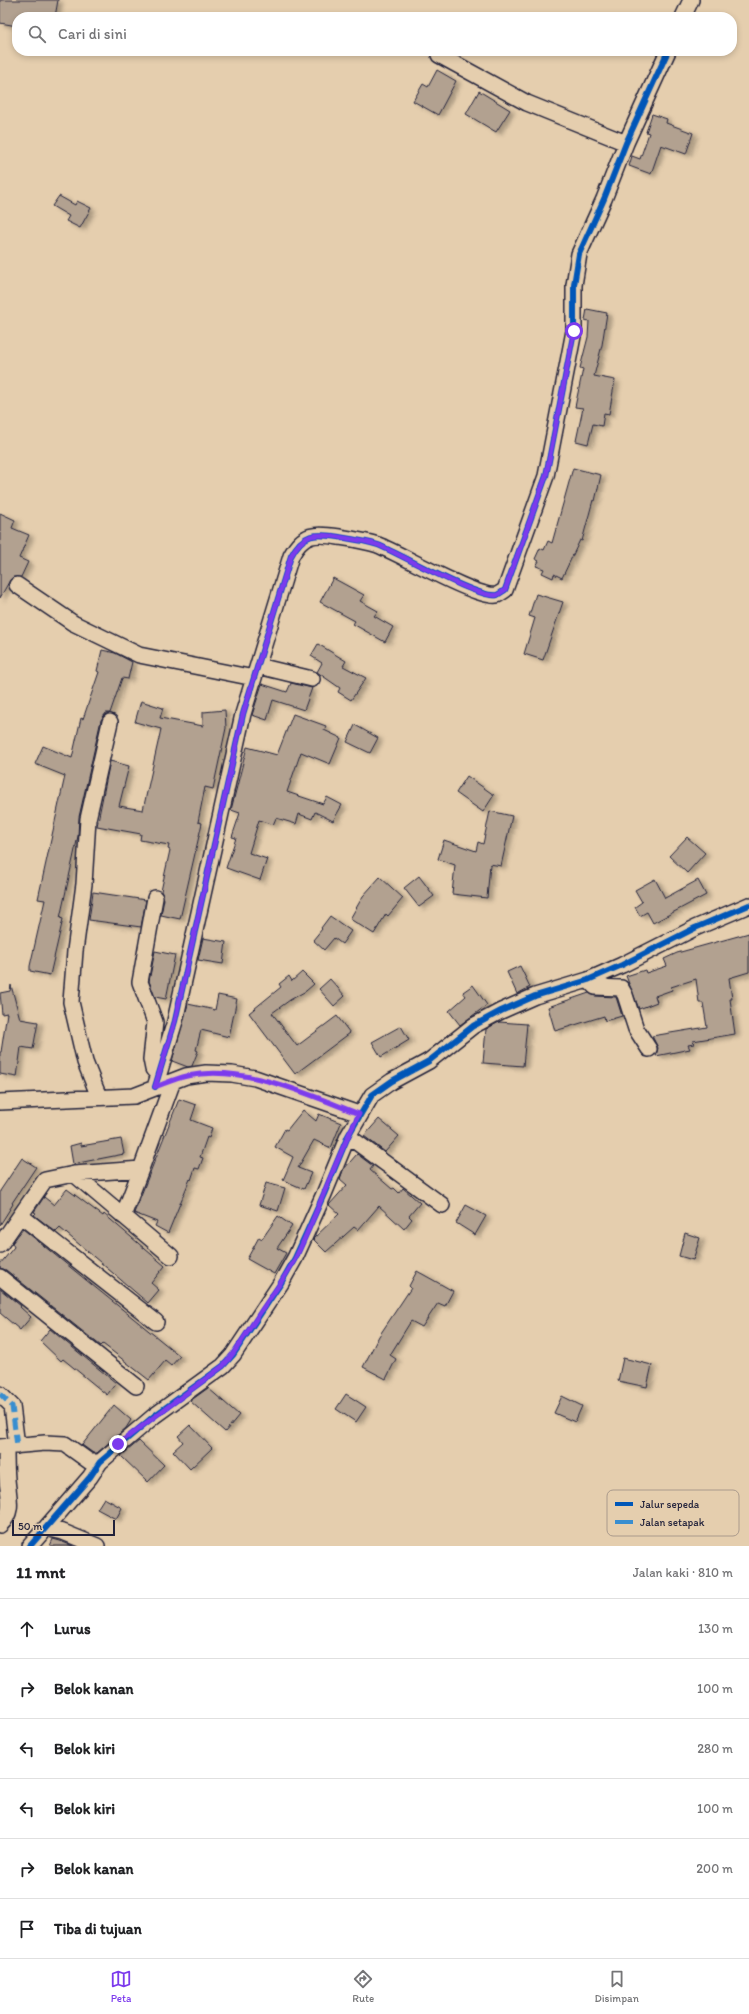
<!DOCTYPE html>
<html lang="id">
<meta charset="utf-8">
<style>
:root{--surface:#fff;--page:#f2f2f2;--text:#202124;--muted:#757577;--line:#e0e0e0;--accent:#7c3aed}
body{margin:0;font-family:Itim,sans-serif;background:var(--page);color:var(--text)}
.scale{position:absolute;left:12px;bottom:10px;width:103px;box-sizing:border-box;padding-left:4px;border:2px solid #22223b;border-top:0;font-size:11px;line-height:14px;white-space:nowrap;color:#22223b;-webkit-text-stroke:3px #e5ceae;paint-order:stroke}
.stop{position:absolute;width:12px;height:12px;margin:-9px;border:3px solid #7c3aed;border-radius:50%;background:#fff}
.stop.end{background:#7c3aed;border-color:#fff;box-shadow:0 1px 4px #0008}
.list{margin:0;padding:0;list-style:none}
h2{display:flex;justify-content:space-between;align-items:center;height:52px;margin:0;padding:0 16px;font-size:17px}
h2 small{font-size:13px;font-weight:400;color:var(--muted)}
.list li{display:grid;grid-template-columns:26px 1fr auto;gap:12px;align-items:center;box-sizing:border-box;height:60px;padding:0 16px;border-top:1px solid var(--line)}
.list b{display:block;font-size:15px;white-space:nowrap}
.list em{font-size:13px;font-style:normal;color:var(--muted)}
.icon{flex:none;width:22px;height:22px;fill:none;stroke:currentColor;stroke-width:2;stroke-linecap:round;stroke-linejoin:round}
.map{position:relative;flex:none;width:749px;height:1546px;overflow:hidden}
.search{position:absolute;background:var(--surface);box-shadow:0 2px 6px #0003;left:12px;right:12px;top:12px;height:44px;display:flex;align-items:center;gap:10px;box-sizing:border-box;padding:0 14px;border-radius:16px;color:var(--muted);font-size:15px}
.sheet{height:412px;background:var(--surface)}
nav{display:flex;justify-content:space-around;align-items:center;box-sizing:border-box;height:56px;border-top:1px solid var(--line);background:var(--surface);font-size:11px;color:var(--muted)}
nav a{display:grid;justify-items:center;gap:2px}
nav .on{color:var(--accent)}
.map>svg:first-child{display:block}
.building{fill:#b2a190;stroke:#22223b;filter:url(#shadow)}
.lines{fill:none;stroke-linecap:round;stroke-linejoin:round}
.minor-casing{stroke:#22223b;stroke-width:18}
.minor{stroke:#e5ceae;stroke-width:15}
.quiet{stroke:#398ed0;stroke-width:5;stroke-dasharray:10 5;stroke-linecap:butt}
.cycleway-casing{stroke:#e5ceae;stroke-width:8}
.cycleway{stroke:#0057b8;stroke-width:6}
.route{stroke:#7c3aed;stroke-width:5}
.key{fill:#e5ceae;stroke:#aa9a8c;stroke-width:1}
.key-label{font-size:11px;fill:#22223b}
</style>
<div class="map">
<svg width="749" height="1546" viewBox="0 0 749 1546">
<defs>
<filter id="shadow"><feDropShadow dx="4.5" dy="2.5" stdDeviation="2" flood-color="#0004"/></filter>
</defs>
<rect width="100%" height="100%" fill="#e5ceae"/>
<filter id="ink" filterUnits="userSpaceOnUse"><feTurbulence type="fractalNoise" baseFrequency=".025" numOctaves="2"/><feDisplacementMap in="SourceGraphic" scale="8" xChannelSelector="R" yChannelSelector="G"/><feConvolveMatrix kernelMatrix="1 2 1 2 8 2 1 2 1" color-interpolation-filters="sRGB"/></filter>
<g filter="url(#ink)">
<path class="building" d="M 0,0 L 58,0 L 55,17 L 17,17 L 17,26 L 0,23 Z
M 437,70 L 456,81 L 438,115 L 413,101 L 423,84 L 428,87 Z
M 479,91 L 510,110 L 496,132 L 466,114 Z
M 652,114 L 667,119 L 666,123 L 693,133 L 686,154 L 661,145 L 651,174 L 629,166 L 632,156 L 640,159 L 649,133 L 646,132 Z
M 59,196 L 75,205 L 77,201 L 91,208 L 80,228 L 66,221 L 69,216 L 52,206 Z
M 587,309 L 607,313 L 602,345 L 594,376 L 615,380 L 609,414 L 604,413 L 602,426 L 593,424 L 588,444 L 576,441 L 583,408 L 575,407 L 583,369 L 580,368 L 588,337 L 589,321 L 585,320 Z
M 573,468 L 601,475 L 595,501 L 593,500 L 582,541 L 580,540 L 562,578 L 554,574 L 553,578 L 542,573 L 544,569 L 536,566 L 539,561 L 535,559 L 540,548 L 544,550 L 548,541 L 552,543 Z
M 0,513 L 15,520 L 12,528 L 29,535 L 19,558 L 28,562 L 21,577 L 13,577 L 10,580 L 0,598 Z
M 333,578 L 364,595 L 360,601 L 378,611 L 374,616 L 393,627 L 385,642 L 353,624 L 355,621 L 320,602 Z
M 536,594 L 563,602 L 543,660 L 524,654 L 535,618 L 529,616 Z
M 318,644 L 346,661 L 343,666 L 366,678 L 351,700 L 338,692 L 340,688 L 317,672 L 322,663 L 311,656 Z
M 102,650 L 115,653 L 132,662 L 128,679 L 122,678 L 110,713 L 106,713 L 101,720 L 79,817 L 78,836 L 60,918 L 63,919 L 50,975 L 30,971 L 30,966 L 45,900 L 38,899 L 65,776 L 35,764 L 43,746 L 72,758 L 81,718 L 83,719 L 99,672 L 97,671 Z
M 291,683 L 312,688 L 304,710 L 273,700 L 267,720 L 252,715 L 262,684 L 287,692 Z
M 141,701 L 163,708 L 160,718 L 203,726 L 203,712 L 225,710 L 226,728 L 213,789 L 205,787 L 198,822 L 202,823 L 180,919 L 161,915 L 164,899 L 161,891 L 170,850 L 168,849 L 169,845 L 140,840 L 141,834 L 97,826 L 110,761 L 129,766 L 119,806 L 143,810 L 161,729 L 135,722 Z
M 293,714 L 326,726 L 324,730 L 341,738 L 330,764 L 301,752 L 287,792 L 323,804 L 327,797 L 342,805 L 333,821 L 315,812 L 312,819 L 299,814 L 296,824 L 276,818 L 273,825 L 259,820 L 249,853 L 267,859 L 260,880 L 226,868 L 236,838 L 232,837 L 240,813 L 231,810 L 247,747 L 277,755 Z
M 355,725 L 378,738 L 370,753 L 347,742 Z
M 467,776 L 494,795 L 483,812 L 456,793 Z
M 490,811 L 512,816 L 501,866 L 490,864 L 487,898 L 452,894 L 455,865 L 438,859 L 444,840 L 476,851 L 478,842 L 483,844 Z
M 687,837 L 705,853 L 687,873 L 669,856 Z
M 419,876 L 434,896 L 419,907 L 404,888 Z
M 380,877 L 403,898 L 388,916 L 386,914 L 374,934 L 350,919 L 363,896 Z
M 655,879 L 665,898 L 698,880 L 706,895 L 653,923 L 647,912 L 640,916 L 635,907 L 642,902 L 635,890 Z
M 93,892 L 146,900 L 141,927 L 89,920 Z
M 330,916 L 351,931 L 342,944 L 334,938 L 324,950 L 313,940 L 322,929 L 321,928 Z
M 749,933 L 749,972 L 729,978 L 732,999 L 730,999 L 735,1034 L 693,1041 L 694,1044 L 688,1045 L 690,1049 L 656,1056 L 658,1048 L 652,1036 L 707,1027 L 703,1003 L 699,1003 L 696,979 L 671,987 L 672,990 L 655,996 L 657,1002 L 639,1009 L 626,976 L 645,970 L 646,973 L 667,966 L 664,959 L 677,953 Z
M 203,938 L 226,942 L 223,964 L 198,960 Z
M 155,951 L 175,955 L 166,999 L 155,997 L 149,981 Z
M 520,966 L 530,987 L 517,994 L 507,972 Z
M 302,972 L 314,984 L 306,991 L 290,1000 L 272,1013 L 297,1046 L 337,1016 L 350,1033 L 295,1074 L 249,1013 L 281,987 L 279,984 L 289,976 L 292,981 Z
M 330,979 L 345,996 L 334,1006 L 319,989 Z
M 11,985 L 20,1019 L 38,1022 L 33,1049 L 21,1047 L 17,1077 L 0,1074 L 0,1052 L 1,1052 L 7,1013 L 2,1014 L 0,993 L 10,991 Z
M 473,985 L 487,1005 L 460,1025 L 449,1011 L 466,996 L 463,992 Z
M 589,993 L 595,996 L 616,997 L 622,1016 L 605,1021 L 604,1016 L 555,1031 L 548,1007 Z
M 218,995 L 237,999 L 229,1037 L 201,1030 L 196,1050 L 198,1051 L 192,1066 L 188,1067 L 172,1061 L 188,1004 L 215,1010 Z
M 499,1022 L 527,1024 L 523,1066 L 483,1063 L 486,1029 Z
M 401,1026 L 409,1040 L 381,1057 L 372,1042 Z
M 179,1099 L 196,1105 L 191,1120 L 212,1128 L 209,1138 L 207,1137 L 200,1157 L 203,1158 L 199,1169 L 195,1168 L 191,1180 L 190,1179 L 168,1233 L 155,1226 L 157,1222 L 134,1213 Z
M 303,1110 L 316,1121 L 319,1114 L 341,1123 L 331,1148 L 314,1140 L 298,1168 L 311,1173 L 304,1189 L 283,1180 L 293,1157 L 275,1147 L 285,1129 L 287,1130 Z
M 379,1119 L 399,1136 L 385,1152 L 364,1136 Z
M 121,1139 L 124,1154 L 73,1164 L 70,1146 L 81,1143 L 81,1146 Z
M 357,1154 L 373,1166 L 370,1170 L 392,1189 L 394,1188 L 399,1193 L 403,1188 L 420,1203 L 409,1216 L 412,1219 L 404,1229 L 379,1206 L 358,1230 L 354,1227 L 326,1252 L 313,1239 L 339,1214 L 329,1205 L 347,1185 L 340,1179 L 343,1170 Z
M 22,1158 L 36,1167 L 12,1203 L 13,1204 L 0,1225 L 0,1191 Z
M 266,1183 L 285,1188 L 278,1211 L 259,1205 Z
M 67,1189 L 103,1216 L 104,1214 L 165,1266 L 151,1283 L 159,1290 L 148,1303 L 60,1228 L 56,1232 L 34,1215 L 36,1213 L 34,1212 L 44,1197 L 54,1205 Z
M 466,1205 L 486,1216 L 475,1235 L 456,1223 Z
M 278,1216 L 292,1226 L 277,1248 L 286,1253 L 274,1274 L 247,1259 L 259,1237 L 262,1239 Z
M 23,1229 L 180,1356 L 171,1366 L 165,1361 L 149,1380 L 103,1344 L 101,1346 L 6,1270 L 0,1268 L 0,1264 L 14,1247 L 12,1243 Z
M 685,1233 L 700,1238 L 693,1260 L 679,1256 Z
M 417,1271 L 453,1291 L 445,1306 L 438,1303 L 422,1327 L 411,1321 L 390,1355 L 396,1359 L 386,1379 L 363,1367 L 379,1336 L 411,1288 L 409,1286 Z
M 0,1289 L 21,1306 L 20,1307 L 31,1317 L 20,1330 L 0,1313 Z
M 50,1329 L 116,1383 L 107,1395 L 63,1359 L 61,1361 L 40,1341 Z
M 623,1358 L 652,1365 L 647,1387 L 618,1381 Z
M 208,1388 L 239,1415 L 225,1432 L 190,1401 Z
M 346,1394 L 366,1407 L 356,1422 L 336,1409 Z
M 562,1396 L 582,1406 L 575,1422 L 554,1413 Z
M 114,1405 L 131,1420 L 126,1428 L 97,1453 L 93,1453 L 82,1445 Z
M 190,1425 L 212,1448 L 190,1469 L 173,1451 L 183,1442 L 178,1436 Z
M 139,1441 L 164,1465 L 148,1482 L 121,1456 Z
M 104,1498 L 122,1508 L 116,1519 L 97,1509 Z
M 53,1539 L 60,1541 L 73,1546 L 50,1546 Z"/>
<g class="lines">
<g class="minor-casing">
<path id="minor" d="M 683,17 L 691,0
M 439,55 L 527,103 L 626,143
M 17,585 L 73,623 L 139,655 L 254,678
M 258,666 L 312,679
M 155,898 L 140,982 L 155,1022 L 151,1059 L 153,1069 L 159,1076
M 588,980 L 595,987 L 621,988 L 625,995 L 636,1029 L 649,1049
M 155,1087 L 175,1021 L 243,714 L 291,556 C 303,533 315,533 339,537 C 352,539 366,541 378,545 C 401,554 478,599 497,595 C 499,594 502,592 505,590 L 546,476 L 574,331 L 574,285 L 579,254 L 604,199 L 626,143 L 668,51
M 99,1097 L 85,1062 L 71,1002 L 75,951 L 84,884 L 88,819 L 110,722
M 0,1102 L 134,1096 L 186,1076 L 206,1073 L 232,1074 L 255,1078 L 359,1114
M 348,1136 L 442,1205
M 74,1174 L 171,1256
M 21,1216 L 156,1322
M 123,1216 L 141,1169
M 0,1245 L 45,1180 L 74,1174 L 141,1169 L 173,1081
M 0,1277 L 136,1386
M 0,1394 L 12,1406 L 17,1446
M 0,1447 L 45,1443 L 65,1444 L 90,1462 L 100,1462
M 0,1525 C 15,1512 8,1496 7,1479 C 6,1468 6,1458 6,1448
M 46,1528 L 63,1532 L 97,1546
M 30,1546 L 90,1477 L 100,1462 L 154,1416 L 223,1366 L 233,1355 L 281,1283 L 295,1258 L 324,1194 L 348,1136 L 372,1095 L 392,1081 L 429,1061 L 473,1026 L 501,1011 L 535,996 L 588,980 L 622,965 L 695,928 L 749,905"/>
</g>
<use href="#minor" class="minor"/>
<path class="quiet" d="M 0,1394 L 12,1406 L 17,1446"/>
<g class="cycleway-casing">
<path id="cycleway" d="M 155,1087 L 175,1021 L 243,714 L 291,556 C 303,533 315,533 339,537 C 352,539 366,541 378,545 C 401,554 478,599 497,595 C 499,594 502,592 505,590 L 546,476 L 574,331 L 574,285 L 579,254 L 604,199 L 626,143 L 668,51
M 30,1546 L 90,1477 L 100,1462 L 154,1416 L 223,1366 L 233,1355 L 281,1283 L 295,1258 L 324,1194 L 348,1136 L 372,1095 L 392,1081 L 429,1061 L 473,1026 L 501,1011 L 535,996 L 588,980 L 622,965 L 695,928 L 749,905"/>
</g>
<use href="#cycleway" class="cycleway"/>
</g>
</g>
<g class="lines" filter="url(#ink)">
<path class="route" d="M 118,1444 L 223,1366 C 236,1352 245,1335 256,1319 C 269,1298 285,1279 296,1257 C 319,1210 335,1160 359,1114 C 308,1094 243,1064 187,1076 C 177,1078 166,1083 155,1087 L 175,1021 L 243,714 L 291,556 C 303,533 315,533 339,537 C 352,539 366,541 378,545 C 401,554 477,599 497,595 C 499,594 502,592 505,590 L 546,476 L 574,331"/>
</g>
<rect x="607" y="1490" width="132" height="46" rx="6" class="key"/>
<rect x="615" y="1502" width="18" height="4" fill="#0057b8"/>
<rect x="615" y="1520" width="18" height="4" fill="#398ed0"/>
<g class="key-label">
<text x="640" y="1508">Jalur sepeda</text>
<text x="640" y="1526">Jalan setapak</text>
</g>
</svg>
<div class="scale">50 m</div>
<div class="stop" style="left:574px;top:331px"></div>
<div class="stop end" style="left:118px;top:1444px"></div>
<div class="search"><svg class="icon" aria-label="search" viewBox="0 0 24 24"><circle cx="10" cy="10" r="6"/><path d="M15 15l6 6"/></svg>Cari di sini</div>
</div>
<section class="sheet">
<h2>11 mnt<small>Jalan kaki · 810 m</small></h2>
<ul class="list">
<li><svg class="icon" aria-label="ahead" viewBox="0 0 24 24"><path d="M12 20V5M6 11l6-6 6 6"/></svg><div><b>Lurus</b></div><em>130 m</em></li>
<li><svg class="icon" aria-label="right" viewBox="0 0 24 24"><path d="M7 20v-9h11M14 6l5 5-5 5"/></svg><div><b>Belok kanan</b></div><em>100 m</em></li>
<li><svg class="icon" aria-label="left" viewBox="0 0 24 24"><path d="M17 20v-9H6M10 6l-5 5 5 5"/></svg><div><b>Belok kiri</b></div><em>280 m</em></li>
<li><svg class="icon" aria-label="left" viewBox="0 0 24 24"><path d="M17 20v-9H6M10 6l-5 5 5 5"/></svg><div><b>Belok kiri</b></div><em>100 m</em></li>
<li><svg class="icon" aria-label="right" viewBox="0 0 24 24"><path d="M7 20v-9h11M14 6l5 5-5 5"/></svg><div><b>Belok kanan</b></div><em>200 m</em></li>
<li><svg class="icon" aria-label="arrive" viewBox="0 0 24 24"><path d="M6 21V4h12l-3 4 3 4H6"/></svg><div><b>Tiba di tujuan</b></div></li>
</ul>
</section>
<nav>
<a class="on"><svg class="icon" aria-label="map" viewBox="0 0 24 24"><path d="M3 6l6-2 6 2 6-2v14l-6 2-6-2-6 2zM9 4v14M15 6v14"/></svg>Peta</a>
<a><svg class="icon" aria-label="directions" viewBox="0 0 24 24"><path d="M12 3l9 9-9 9-9-9zM9 14v-3h6M13 9l2 2-2 2"/></svg>Rute</a>
<a><svg class="icon" aria-label="saved" viewBox="0 0 24 24"><path d="M7 4h10v16l-5-4-5 4z"/></svg>Disimpan</a>
</nav>
